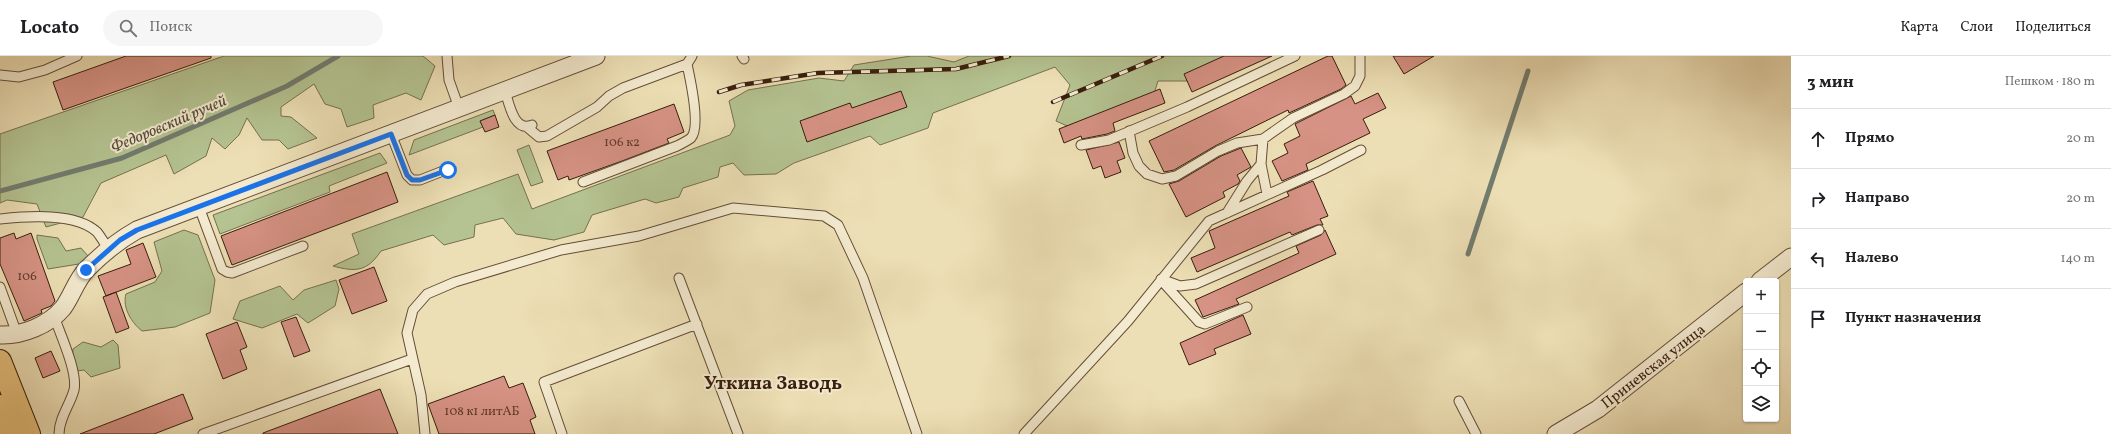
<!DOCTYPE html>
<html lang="ru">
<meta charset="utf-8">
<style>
:root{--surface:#fff;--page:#f6f6f6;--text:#202124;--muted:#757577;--line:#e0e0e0}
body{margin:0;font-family:Vollkorn,serif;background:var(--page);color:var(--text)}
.controls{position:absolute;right:12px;bottom:12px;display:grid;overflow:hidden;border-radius:4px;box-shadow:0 1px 3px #0004}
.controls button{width:36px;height:36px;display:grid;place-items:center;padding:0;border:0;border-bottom:1px solid var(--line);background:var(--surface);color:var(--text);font:20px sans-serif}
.stop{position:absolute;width:12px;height:12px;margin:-9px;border:3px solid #1a73e8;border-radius:50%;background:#fff}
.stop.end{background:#1a73e8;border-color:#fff;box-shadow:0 1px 4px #0008}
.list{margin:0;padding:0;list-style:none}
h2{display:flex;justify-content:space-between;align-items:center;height:52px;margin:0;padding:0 16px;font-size:17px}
h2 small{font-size:13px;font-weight:400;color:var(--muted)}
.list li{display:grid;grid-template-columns:26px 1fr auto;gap:12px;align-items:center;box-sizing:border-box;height:60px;padding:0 16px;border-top:1px solid var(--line)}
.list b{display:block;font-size:15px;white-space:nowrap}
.list em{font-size:13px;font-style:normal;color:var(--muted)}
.icon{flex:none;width:22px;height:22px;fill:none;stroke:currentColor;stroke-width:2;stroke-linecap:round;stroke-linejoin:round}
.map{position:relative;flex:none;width:1791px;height:378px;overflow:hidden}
header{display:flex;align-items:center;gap:24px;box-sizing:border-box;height:56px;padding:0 20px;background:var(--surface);border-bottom:1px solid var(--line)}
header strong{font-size:19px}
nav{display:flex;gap:22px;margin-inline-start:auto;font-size:14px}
.search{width:280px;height:36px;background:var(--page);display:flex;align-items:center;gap:10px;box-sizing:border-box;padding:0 14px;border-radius:22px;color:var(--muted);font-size:15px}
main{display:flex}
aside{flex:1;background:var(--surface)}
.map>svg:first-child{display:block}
.green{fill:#b4c391;stroke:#76704f}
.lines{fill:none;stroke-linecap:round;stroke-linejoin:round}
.stream{stroke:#727c6f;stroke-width:5}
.building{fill:#d69284;stroke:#381d0d}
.lane-casing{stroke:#654e37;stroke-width:11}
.street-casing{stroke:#654e37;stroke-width:19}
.primary-casing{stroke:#381d0d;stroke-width:24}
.lane{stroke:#f3eacf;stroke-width:9}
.street{stroke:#f3eacf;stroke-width:17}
.primary{stroke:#e6c07a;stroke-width:22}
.rail-casing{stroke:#381d0d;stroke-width:4.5}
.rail{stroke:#f3eacf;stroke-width:3;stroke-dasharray:9;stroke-linecap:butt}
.route{stroke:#1a73e8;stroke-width:5}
.labels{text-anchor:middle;stroke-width:4;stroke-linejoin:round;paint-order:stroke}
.number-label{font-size:13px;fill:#603a2b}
.street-label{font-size:15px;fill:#381d0d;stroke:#f3eacf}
.water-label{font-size:16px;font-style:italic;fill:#554d3e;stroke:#f3eacf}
.district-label{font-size:19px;font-weight:bold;fill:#381d0d;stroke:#f3eacf}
</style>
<header>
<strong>Locato</strong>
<div class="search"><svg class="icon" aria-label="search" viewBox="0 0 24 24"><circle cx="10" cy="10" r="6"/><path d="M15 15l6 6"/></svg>Поиск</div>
<nav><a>Карта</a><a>Слои</a><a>Поделиться</a></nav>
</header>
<main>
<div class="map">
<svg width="1791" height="378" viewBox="0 0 1791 378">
<rect width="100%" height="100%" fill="#eddfb5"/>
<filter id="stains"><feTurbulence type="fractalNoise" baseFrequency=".005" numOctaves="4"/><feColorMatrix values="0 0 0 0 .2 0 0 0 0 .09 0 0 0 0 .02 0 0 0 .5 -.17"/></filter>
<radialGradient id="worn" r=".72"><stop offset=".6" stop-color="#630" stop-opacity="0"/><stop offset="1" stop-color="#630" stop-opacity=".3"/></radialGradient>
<path class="green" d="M 224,0 L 423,0 L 435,10 L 421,44 L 406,37 L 373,49 L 374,62 L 347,71 L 341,53 L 325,48 L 314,28 L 281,51 L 281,60 L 291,61 L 317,82 L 288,93 L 279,84 L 262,84 L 247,62 L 239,79 L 225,93 L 212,82 L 206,100 L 174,118 L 166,99 L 101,127 L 83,161 L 46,171 L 37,148 L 7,144 L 0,147 L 0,78 Z
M 911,0 L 927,0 L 954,6 L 969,0 L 1248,0 L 1197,25 L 1158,25 L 1154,38 L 1085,78 L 1056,65 L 1070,29 L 1055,11 L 933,57 L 928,72 L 880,89 L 870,80 L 794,107 L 776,118 L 744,119 L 733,107 L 720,111 L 718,121 L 683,132 L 679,141 L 656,147 L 645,143 L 592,159 L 584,176 L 554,184 L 516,178 L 503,162 L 475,169 L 474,181 L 444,189 L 433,179 L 381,195 C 367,216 355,216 333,210 L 359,198 L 352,178 L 518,118 L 532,153 L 730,79 L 735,70 L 729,45 L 748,34 L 819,22 L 844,25 L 854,9 Z
M 493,54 L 495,59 L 480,65 L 483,71 L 409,99 L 414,84 Z
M 529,89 L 543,126 L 531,130 L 517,94 Z
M 380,97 L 387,107 L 329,130 L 330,136 L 220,178 L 213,159 Z
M 184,174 L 198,179 L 215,224 L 210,257 L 175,271 L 142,275 C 132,267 122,252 126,238 L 155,226 L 162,215 L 154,186 Z
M 37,179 L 58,182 L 66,195 L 81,192 L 88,200 L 85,207 L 48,213 L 37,183 Z
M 336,224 L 339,233 L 335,250 L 308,267 L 297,258 L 262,272 L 233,263 L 240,245 L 280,230 L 293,244 L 304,234 Z
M 113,284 L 118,289 L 120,312 L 91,321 L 84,314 L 77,315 L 72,305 L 73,293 L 83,286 L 101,291 Z"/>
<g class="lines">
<path class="stream" d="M 0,135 L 122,102 L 287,30 L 338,0
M 1468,198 L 1528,15"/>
</g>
<path class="building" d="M 126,0 L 211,0 L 211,2 L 63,54 L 53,26 Z
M 1224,0 L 1272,0 L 1192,36 L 1184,18 Z
M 1328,0 L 1332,0 L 1346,29 L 1341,33 L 1289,57 L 1288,54 L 1215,90 L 1174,114 L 1164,116 L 1149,85 Z
M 1393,0 L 1434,0 L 1404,18 Z
M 1160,33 L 1165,47 L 1113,67 L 1115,75 L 1107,78 L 1082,83 L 1081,80 L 1064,87 L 1059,73 Z
M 901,35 L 907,51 L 807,86 L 800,65 L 850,47 L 852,52 Z
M 1378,37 L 1386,52 L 1363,63 L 1370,77 L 1306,108 L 1308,114 L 1282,125 L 1272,105 L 1288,97 L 1284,88 L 1300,80 L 1295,68 L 1351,40 L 1355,48 Z
M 674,48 L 684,76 L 667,83 L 669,87 L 622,105 L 569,124 L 568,120 L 558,124 L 547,95 Z
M 495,59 L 499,71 L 485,76 L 480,65 Z
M 1119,86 L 1125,102 L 1117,105 L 1121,116 L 1105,122 L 1101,110 L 1093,113 L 1086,94 Z
M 1241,92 L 1251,111 L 1237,119 L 1240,125 L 1238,128 L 1223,136 L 1225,141 L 1186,161 L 1169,128 L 1179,125 L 1221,100 Z
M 387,116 L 398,146 L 232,209 L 221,180 Z
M 1313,125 L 1328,160 L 1320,163 L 1323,169 L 1317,169 L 1292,179 L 1290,176 L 1197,216 L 1191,202 L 1215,192 L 1209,175 L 1289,140 L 1287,136 Z
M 1325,174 L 1336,198 L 1236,243 L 1239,248 L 1203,261 L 1195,244 L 1299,197 L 1296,190 L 1321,179 Z
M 14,177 L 16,183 L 31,177 L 55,245 L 51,250 L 41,254 L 42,257 L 24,265 L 0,208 L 0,182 Z
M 143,187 L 156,221 L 106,240 L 98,220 L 131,208 L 126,194 Z
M 374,211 L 387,245 L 352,258 L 339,224 Z
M 116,236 L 129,272 L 116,277 L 103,241 Z
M 1243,259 L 1251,278 L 1214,293 L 1216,298 L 1189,309 L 1180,287 Z
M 296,261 L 310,295 L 294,301 L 281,266 Z
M 237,266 L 247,291 L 240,294 L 247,313 L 223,323 L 206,278 Z
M 51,295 L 60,315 L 43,322 L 35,302 Z
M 504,320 L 509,332 L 523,327 L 536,361 L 530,364 L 535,378 L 439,378 L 428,348 Z
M 380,333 L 398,378 L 263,378 L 263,377 Z
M 183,338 L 193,363 L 154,378 L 80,378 Z"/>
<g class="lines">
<g class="lane-casing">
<path id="lane" d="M 447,0 L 449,24 L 459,52
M 742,0 L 744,3
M 0,19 L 19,21 L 45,14 L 77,0
M 505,35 C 509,47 514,77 532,69
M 527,71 L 539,81 L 547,80 L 597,51 L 609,40 L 623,32 L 687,8 L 692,0
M 1129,75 L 1133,97 L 1139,110 L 1147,118 L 1162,123 L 1176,120 L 1218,95 L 1237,87 L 1263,83 L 1293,62 L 1344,38 L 1355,30 L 1360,20 L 1360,0
M 391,78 L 407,119 L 412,124 L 420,124 L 448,113
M 1263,83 L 1261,108 L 1267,138
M 1081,89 L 1109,84 L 1187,51 L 1295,0
M 583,126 L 677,90 C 681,88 687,85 691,82 C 701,71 690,22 687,8
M 199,151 L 222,213 L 227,216 L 232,217 L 303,190
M 1227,157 L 1247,125 L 1261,108
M 0,163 C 27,160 76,156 97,176 C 101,181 105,188 109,194
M 679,222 L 738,378
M 1161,223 L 1180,230 L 1196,228 L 1319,174
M 1162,225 L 1199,266 L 1205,268 L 1247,251
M 0,231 L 17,278
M 54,260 C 60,278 78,316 74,334 C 70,349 59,362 59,378
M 1459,345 L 1476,378
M 203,378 L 412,303
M 425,378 L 421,339 L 407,277 L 413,254 L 427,238 L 455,226 L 561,194 L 639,180 L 733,152 L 824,160 L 838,169 L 863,222 L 917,378
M 562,378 L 544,326 L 697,268
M 1024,378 L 1128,265 L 1209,165 L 1322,114 L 1361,94"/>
</g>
<g class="street-casing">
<path id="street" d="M 1760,225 L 1791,201
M 0,279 C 22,280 49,269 63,252 C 72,240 76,224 87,213 C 102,198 119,184 137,174 L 596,0
M 1556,378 L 1598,353 L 1746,236"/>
</g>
<g class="primary-casing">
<path id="primary" d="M 0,305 L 29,378
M 0,350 L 11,378"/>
</g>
<use href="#lane" class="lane"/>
<use href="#street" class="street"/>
<use href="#primary" class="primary"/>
<g class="rail-casing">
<path id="rail" d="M 719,36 L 741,29 L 818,17 L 956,13 L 1009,0
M 1053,46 L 1162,0"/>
</g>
<use href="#rail" class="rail"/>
</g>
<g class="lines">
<path class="route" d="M 86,214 L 120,184 L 137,174 L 391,78 L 407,119 L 412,124 L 420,124 L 448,114"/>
</g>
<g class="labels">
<g class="number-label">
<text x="622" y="90">106 к2</text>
<text x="27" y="224">106</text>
<text x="482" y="359">108 к1 литАБ</text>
</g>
<g class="street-label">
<text transform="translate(1653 310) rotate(-38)" y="5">Приневская улица</text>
</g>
<g class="water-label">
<text transform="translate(168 67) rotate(-23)" y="6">Федоровский ручей</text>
</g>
<g class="district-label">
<text x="773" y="333">Уткина Заводь</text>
</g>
</g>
<rect width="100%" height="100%" filter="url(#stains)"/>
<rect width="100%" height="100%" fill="url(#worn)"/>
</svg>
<div class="controls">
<button>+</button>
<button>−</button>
<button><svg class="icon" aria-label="locate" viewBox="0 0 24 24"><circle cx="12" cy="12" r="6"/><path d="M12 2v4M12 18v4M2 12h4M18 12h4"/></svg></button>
<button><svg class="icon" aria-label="layers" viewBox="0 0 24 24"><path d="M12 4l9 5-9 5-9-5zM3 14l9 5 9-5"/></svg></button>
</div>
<div class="stop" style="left:448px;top:114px"></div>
<div class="stop end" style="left:86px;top:214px"></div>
</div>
<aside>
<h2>3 мин<small>Пешком · 180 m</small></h2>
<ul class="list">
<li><svg class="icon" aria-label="ahead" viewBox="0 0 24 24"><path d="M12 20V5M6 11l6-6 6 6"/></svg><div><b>Прямо</b></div><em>20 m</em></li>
<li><svg class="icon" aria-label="right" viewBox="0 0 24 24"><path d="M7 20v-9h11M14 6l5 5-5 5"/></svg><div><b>Направо</b></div><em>20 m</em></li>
<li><svg class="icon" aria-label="left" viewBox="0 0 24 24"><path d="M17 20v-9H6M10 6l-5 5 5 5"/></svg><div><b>Налево</b></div><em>140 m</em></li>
<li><svg class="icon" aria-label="arrive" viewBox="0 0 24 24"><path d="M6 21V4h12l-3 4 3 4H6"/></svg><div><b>Пункт назначения</b></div></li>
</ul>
</aside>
</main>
